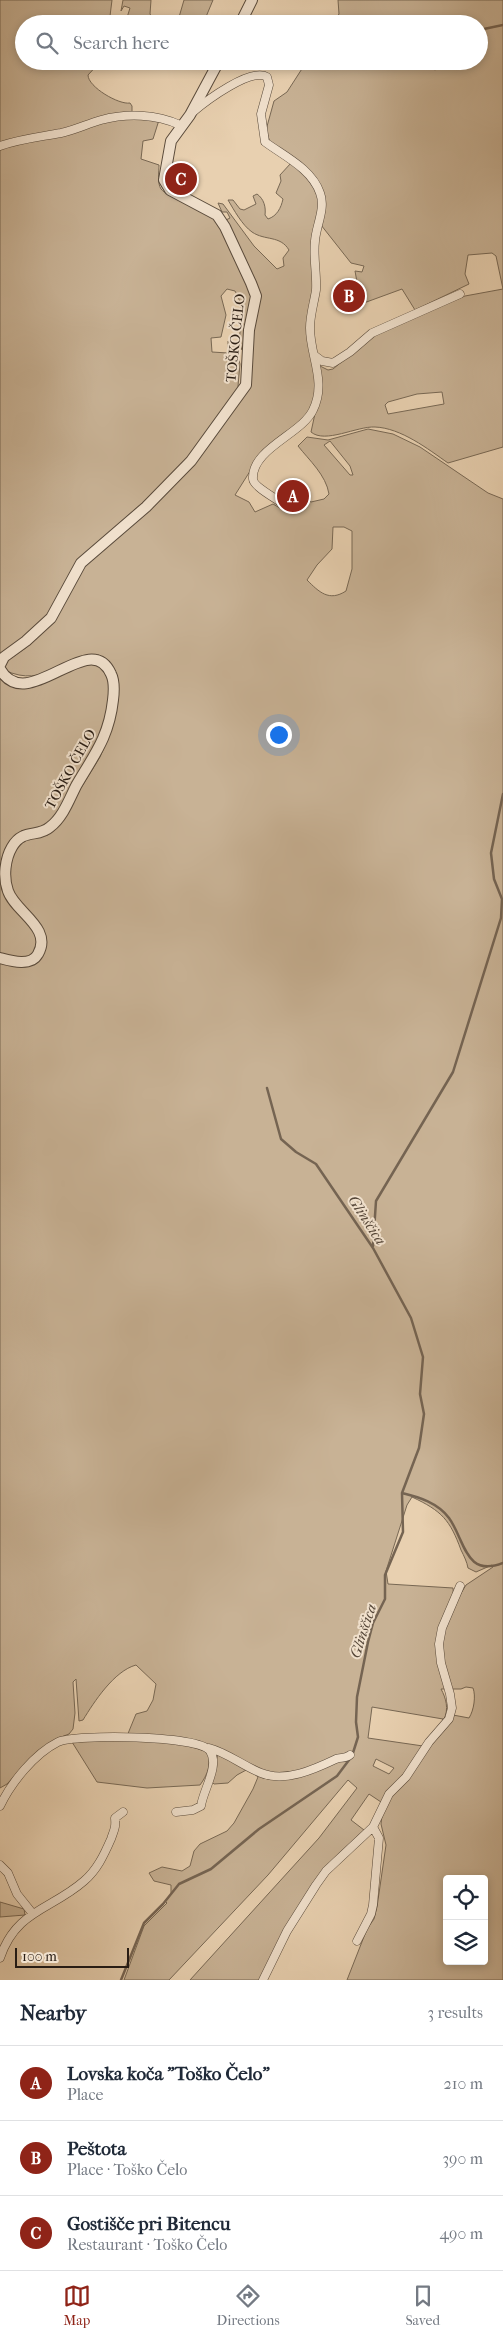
<!DOCTYPE html>
<meta charset="utf-8">
<style>
:root{--surface:#fff;--page:#f6f6f7;--text:#1f2937;--muted:#747a83;--line:#e0e1e3;--accent:#8f2418}
body{margin:0;font-family:"IM FELL French Canon",serif;background:var(--page);color:var(--text)}
.controls{position:absolute;right:15px;bottom:15px;display:grid;overflow:hidden;border-radius:5px;box-shadow:0 2px 8px #0003}
.controls button{width:45px;height:45px;display:grid;place-items:center;padding:0;border:0;border-bottom:1px solid var(--line);background:var(--surface);color:var(--text);font:25px sans-serif}
.scale{position:absolute;left:15px;bottom:12px;width:114px;box-sizing:border-box;padding-left:5px;border:2px solid #291d14;border-top:0;font-size:14px;line-height:18px;white-space:nowrap;color:#291d14;-webkit-text-stroke:4px #f0e0cc;paint-order:stroke}
.you{position:absolute;left:278px;top:734px;width:18px;height:18px;margin:-12px;border:4px solid #fff;border-radius:50%;background:#1a73e8;box-shadow:0 0 0 8px #1a73e833}
.badge{display:grid;place-items:center;width:32px;height:32px;border-radius:50%;background:var(--accent);color:#fff;font-size:16px;font-weight:700}
.pin{position:absolute;translate:-50% -50%;border:2px solid #fff;box-shadow:0 1px 5px #0006}
.list{margin:0;padding:0;list-style:none}
h2{display:flex;justify-content:space-between;align-items:center;height:65px;margin:0;padding:0 20px;font-size:21px}
h2 small{font-size:16px;font-weight:400;color:var(--muted)}
.list li{display:grid;grid-template-columns:32px 1fr auto;gap:15px;align-items:center;box-sizing:border-box;height:75px;padding:0 20px;border-top:1px solid var(--line)}
.list b{display:block;font-size:19px;white-space:nowrap}
.list p{margin:0;font-size:16px;white-space:nowrap;color:var(--muted)}
.list em{font-size:16px;font-style:normal;color:var(--muted)}
.icon{flex:none;width:28px;height:28px;fill:none;stroke:currentColor;stroke-width:2;stroke-linecap:round;stroke-linejoin:round}
.map{position:relative;flex:none;width:503px;height:1980px;overflow:hidden}
.search{position:absolute;background:var(--surface);box-shadow:0 2px 8px #0003;left:15px;right:15px;top:15px;height:55px;display:flex;align-items:center;gap:12px;box-sizing:border-box;padding:0 18px;border-radius:28px;color:var(--muted);font-size:19px}
.sheet{height:290px;background:var(--surface)}
nav{display:flex;justify-content:space-around;align-items:center;box-sizing:border-box;height:70px;border-top:1px solid var(--line);background:var(--surface);font-size:14px;color:var(--muted)}
nav a{display:grid;justify-items:center;gap:2px}
nav .on{color:var(--accent)}
.map>svg:first-child{display:block}
.green{fill:#c8b295;stroke:#786854;fill-rule:evenodd}
.lines{fill:none;stroke-linecap:round;stroke-linejoin:round}
.stream{stroke:#756452;stroke-width:2.5}
.minor-casing{stroke:#594a3b;stroke-width:9}
.tertiary-casing{stroke:#594a3b;stroke-width:12}
.minor{stroke:#f0e0cc;stroke-width:8}
.tertiary{stroke:#f0e0cc;stroke-width:10}
.labels{text-anchor:middle;stroke-width:4;stroke-linejoin:round;paint-order:stroke}
.street-label{font-size:14px;fill:#291d14;stroke:#f0e0cc}
.water-label{font-size:15px;font-style:italic;fill:#554638;stroke:#f0e0cc}
</style>
<div class="map">
<svg width="503" height="1980" viewBox="0 0 503 1980">
<rect width="100%" height="100%" fill="#e8d0b0"/>
<filter id="stains"><feTurbulence type="fractalNoise" baseFrequency=".004" numOctaves="4"/><feColorMatrix values="0 0 0 0 .2 0 0 0 0 .09 0 0 0 0 .02 0 0 0 .5 -.17"/></filter>
<radialGradient id="worn" r=".72"><stop offset=".6" stop-color="#630" stop-opacity="0"/><stop offset="1" stop-color="#630" stop-opacity=".3"/></radialGradient>
<path class="green" d="M 0,0 L 112,0 L 109,24 L 24,24 L 24,61 L 101,61 L 88,75 C 88,87 119,105 130,103 L 132,106 L 132,114 L 129,118 L 159,120 L 153,139 L 143,141 L 141,159 L 159,165 C 159,172 157,183 161,189 C 167,197 206,211 218,221 L 251,293 L 251,303 L 242,350 C 234,333 250,316 235,291 L 227,289 L 221,296 L 226,315 L 221,337 L 211,338 L 212,352 L 228,353 L 228,341 L 234,343 L 240,364 L 238,386 L 240,392 L 208,434 L 167,481 L 79,559 L 59,597 L 43,621 L 0,656 Z
M 123,0 L 151,0 L 150,14 L 156,24 L 125,24 L 130,8 L 124,6 L 121,11 Z
M 184,0 L 213,0 L 203,24 L 177,24 Z
M 338,0 L 503,0 L 503,447 L 448,463 C 428,449 401,428 375,427 C 357,426 325,444 311,432 L 316,409 L 318,365 L 328,370 L 333,369 L 377,332 L 465,296 L 503,289 L 496,256 L 492,253 L 468,255 L 465,274 L 469,284 L 415,310 L 402,289 L 361,304 L 355,271 L 362,272 L 364,266 L 351,263 L 321,225 L 317,180 L 270,142 L 266,130 L 274,101 L 287,92 L 307,61 L 479,61 L 479,24 L 332,24 L 339,14 ZM 442,392 L 444,404 L 388,414 L 385,405 L 388,402 L 417,394 Z
M 291,163 L 302,171 L 319,195 L 314,291 L 310,311 L 318,382 L 312,408 L 301,421 L 264,449 L 235,495 L 249,502 L 255,512 L 273,504 L 287,512 L 295,508 L 295,502 L 301,496 L 311,502 L 324,499 L 329,494 C 326,475 309,460 298,446 L 307,437 L 328,440 L 368,429 L 393,434 L 420,447 L 488,493 L 503,499 L 503,1980 L 347,1980 L 367,1929 L 374,1919 L 377,1907 L 386,1845 L 381,1824 L 383,1806 L 441,1727 L 443,1719 L 372,1707 L 368,1738 L 423,1746 L 414,1763 L 381,1802 L 369,1794 L 351,1820 L 364,1830 L 335,1857 L 260,1980 L 190,1980 L 319,1838 L 357,1788 L 348,1780 L 268,1875 L 169,1980 L 124,1980 L 144,1926 L 167,1903 L 165,1901 L 171,1894 L 171,1885 L 154,1881 L 149,1873 L 162,1867 L 182,1871 L 190,1866 L 194,1851 L 200,1844 L 227,1831 L 234,1823 L 253,1789 L 258,1777 L 248,1769 L 237,1775 L 228,1783 L 214,1784 L 211,1781 L 219,1750 C 189,1737 160,1736 127,1736 L 136,1714 L 147,1711 L 153,1700 L 156,1684 L 136,1665 C 114,1671 94,1702 83,1720 L 79,1721 L 76,1679 L 73,1682 L 75,1713 L 73,1729 L 69,1734 L 56,1739 L 20,1770 L 7,1784 L 0,1788 L 0,962 C 21,966 41,972 46,945 L 9,888 L 8,862 L 15,846 L 31,837 L 48,835 L 63,817 L 100,757 L 109,736 L 115,714 L 117,678 L 112,667 L 99,655 C 59,653 48,690 4,670 L 4,663 L 27,647 L 54,622 L 86,562 L 193,463 L 218,432 L 249,388 L 250,352 L 258,296 L 226,220 L 230,218 L 227,212 L 222,212 L 218,203 L 223,204 L 254,246 L 277,269 L 284,266 L 283,258 L 289,250 C 280,235 265,241 252,232 C 242,225 234,210 228,200 L 233,200 L 240,209 L 244,210 L 256,204 L 253,196 L 257,194 C 264,199 266,207 265,215 L 268,219 C 277,216 281,208 283,199 L 276,193 L 281,181 L 280,175 ZM 330,441 L 350,466 L 353,475 L 350,475 L 324,445 ZM 333,527 L 344,527 L 352,531 L 352,569 L 346,591 C 329,602 319,592 307,580 L 317,565 L 332,549 ZM 412,1497 C 442,1511 450,1520 461,1550 C 464,1556 467,1562 468,1568 L 476,1572 L 492,1565 L 493,1567 L 466,1585 L 454,1605 L 453,1588 L 388,1584 L 386,1571 L 407,1505 ZM 466,1687 L 473,1688 C 476,1696 474,1710 469,1718 L 453,1715 L 444,1719 C 449,1709 446,1698 441,1689 L 461,1689 ZM 376,1759 L 394,1768 L 389,1774 L 373,1766 ZM 447,1879 L 484,1879 L 484,1961 L 447,1961 Z
M 97,664 L 109,679 L 110,695 L 101,736 L 57,814 L 45,827 L 21,831 L 11,842 L 2,861 L 2,890 L 37,934 L 38,947 L 33,957 L 22,959 L 0,954 L 0,676 L 19,686 L 45,683 L 80,665 Z
M 143,1739 L 177,1742 L 208,1752 C 211,1765 208,1774 200,1785 L 147,1788 L 97,1782 L 72,1742 Z
M 0,1902 L 24,1909 L 25,1915 L 0,1917 Z"/>
<g class="lines">
<path class="stream" d="M 479,30 L 503,25
M 435,69 L 442,61
M 373,1246 L 376,1201 L 453,1072 L 501,918 L 502,899 L 494,879 L 491,853 L 503,794
M 402,1493 C 419,1497 438,1503 449,1518 C 465,1540 465,1578 503,1563
M 121,1980 L 144,1923 L 163,1904 L 179,1884 L 211,1869 L 259,1829 L 337,1776 L 352,1756 L 358,1737 L 356,1722 L 357,1697 L 368,1642 L 373,1623 L 385,1599 L 385,1575 L 403,1532 L 402,1493 L 419,1448 L 424,1414 L 420,1394 L 423,1357 L 411,1318 L 373,1248 L 316,1164 L 296,1152 L 281,1139 L 267,1088"/>
<g class="minor-casing">
<path id="minor" d="M 193,112 C 206,101 251,67 267,77 L 269,85 L 261,114 L 265,142 C 284,156 312,169 320,193 C 326,208 316,226 315,241 C 313,257 317,274 316,290 C 314,303 310,315 310,328 C 310,356 327,382 313,410 C 302,434 251,449 253,479 C 253,487 282,502 290,508
M 0,146 C 20,139 40,137 61,133 C 75,130 87,124 101,120 C 127,113 156,114 180,125
M 314,355 L 322,361 L 333,363 L 350,352 L 372,333 L 460,294
M 209,1748 C 228,1753 243,1766 261,1773 C 285,1783 315,1769 336,1759 C 341,1757 345,1759 350,1755
M 0,1806 C 11,1783 34,1754 58,1742 C 75,1734 200,1735 210,1751 C 220,1766 203,1790 201,1806 L 193,1810 L 176,1812
M 0,1865 L 8,1873 L 17,1894 L 33,1914
M 357,1941 L 371,1914 L 373,1905 L 379,1838 L 373,1827
M 0,1958 C 16,1910 51,1910 84,1881 C 97,1870 104,1855 111,1839 C 114,1830 116,1828 115,1818 L 123,1812
M 263,1980 L 287,1931 L 316,1885 L 326,1871 L 373,1827 L 389,1794 L 406,1777 L 429,1742 L 449,1719 L 452,1708 L 450,1694 L 441,1663 L 439,1644 L 442,1628 L 460,1586"/>
</g>
<g class="tertiary-casing">
<path id="tertiary" d="M 240,24 L 252,0
M 0,665 L 4,657 L 26,641 L 51,618 L 81,563 L 146,507 L 191,461 L 246,385 L 249,330 L 256,296 L 251,283 L 225,227 L 217,215 L 170,190 L 164,180 L 171,141 L 190,115 L 219,61
M 0,669 C 27,717 90,626 111,674 C 115,682 114,692 113,700 C 109,737 94,755 76,786 C 69,800 63,817 50,827 C 38,838 23,828 12,847 C 5,859 3,877 8,891 C 15,912 53,928 38,954 C 31,967 11,961 0,958"/>
</g>
<use href="#minor" class="minor"/>
<use href="#tertiary" class="tertiary"/>
</g>
<g class="labels">
<g class="street-label">
<text transform="translate(235 338) rotate(-84)" y="5">TOŠKO ČELO</text>
<text transform="translate(70 769) rotate(-61)" y="5">TOŠKO ČELO</text>
</g>
<g class="water-label">
<text transform="translate(367 1220) rotate(57)" y="5">Glinščica</text>
<text transform="translate(363 1631) rotate(-72)" y="5">Glinščica</text>
</g>
</g>
<rect width="100%" height="100%" filter="url(#stains)"/>
<rect width="100%" height="100%" fill="url(#worn)"/>
</svg>
<div class="controls">
<button><svg class="icon" aria-label="locate" viewBox="0 0 24 24"><circle cx="12" cy="12" r="6"/><path d="M12 2v4M12 18v4M2 12h4M18 12h4"/></svg></button>
<button><svg class="icon" aria-label="layers" viewBox="0 0 24 24"><path d="M12 4l9 5-9 5-9-5zM3 14l9 5 9-5"/></svg></button>
</div>
<div class="scale">100 m</div>
<div class="you"></div>
<div class="pin badge" style="left:293px;top:496px">A</div>
<div class="pin badge" style="left:349px;top:296px">B</div>
<div class="pin badge" style="left:181px;top:179px">C</div>
<div class="search"><svg class="icon" aria-label="search" viewBox="0 0 24 24"><circle cx="10" cy="10" r="6"/><path d="M15 15l6 6"/></svg>Search here</div>
</div>
<section class="sheet">
<h2>Nearby<small>3 results</small></h2>
<ul class="list">
<li><span class="badge">A</span><div><b>Lovska koča &quot;Toško Čelo&quot;</b><p>Place</p></div><em>210 m</em></li>
<li><span class="badge">B</span><div><b>Peštota</b><p>Place · Toško Čelo</p></div><em>390 m</em></li>
<li><span class="badge">C</span><div><b>Gostišče pri Bitencu</b><p>Restaurant · Toško Čelo</p></div><em>490 m</em></li>
</ul>
</section>
<nav>
<a class="on"><svg class="icon" aria-label="map" viewBox="0 0 24 24"><path d="M3 6l6-2 6 2 6-2v14l-6 2-6-2-6 2zM9 4v14M15 6v14"/></svg>Map</a>
<a><svg class="icon" aria-label="directions" viewBox="0 0 24 24"><path d="M12 3l9 9-9 9-9-9zM9 14v-3h6M13 9l2 2-2 2"/></svg>Directions</a>
<a><svg class="icon" aria-label="saved" viewBox="0 0 24 24"><path d="M7 4h10v16l-5-4-5 4z"/></svg>Saved</a>
</nav>
